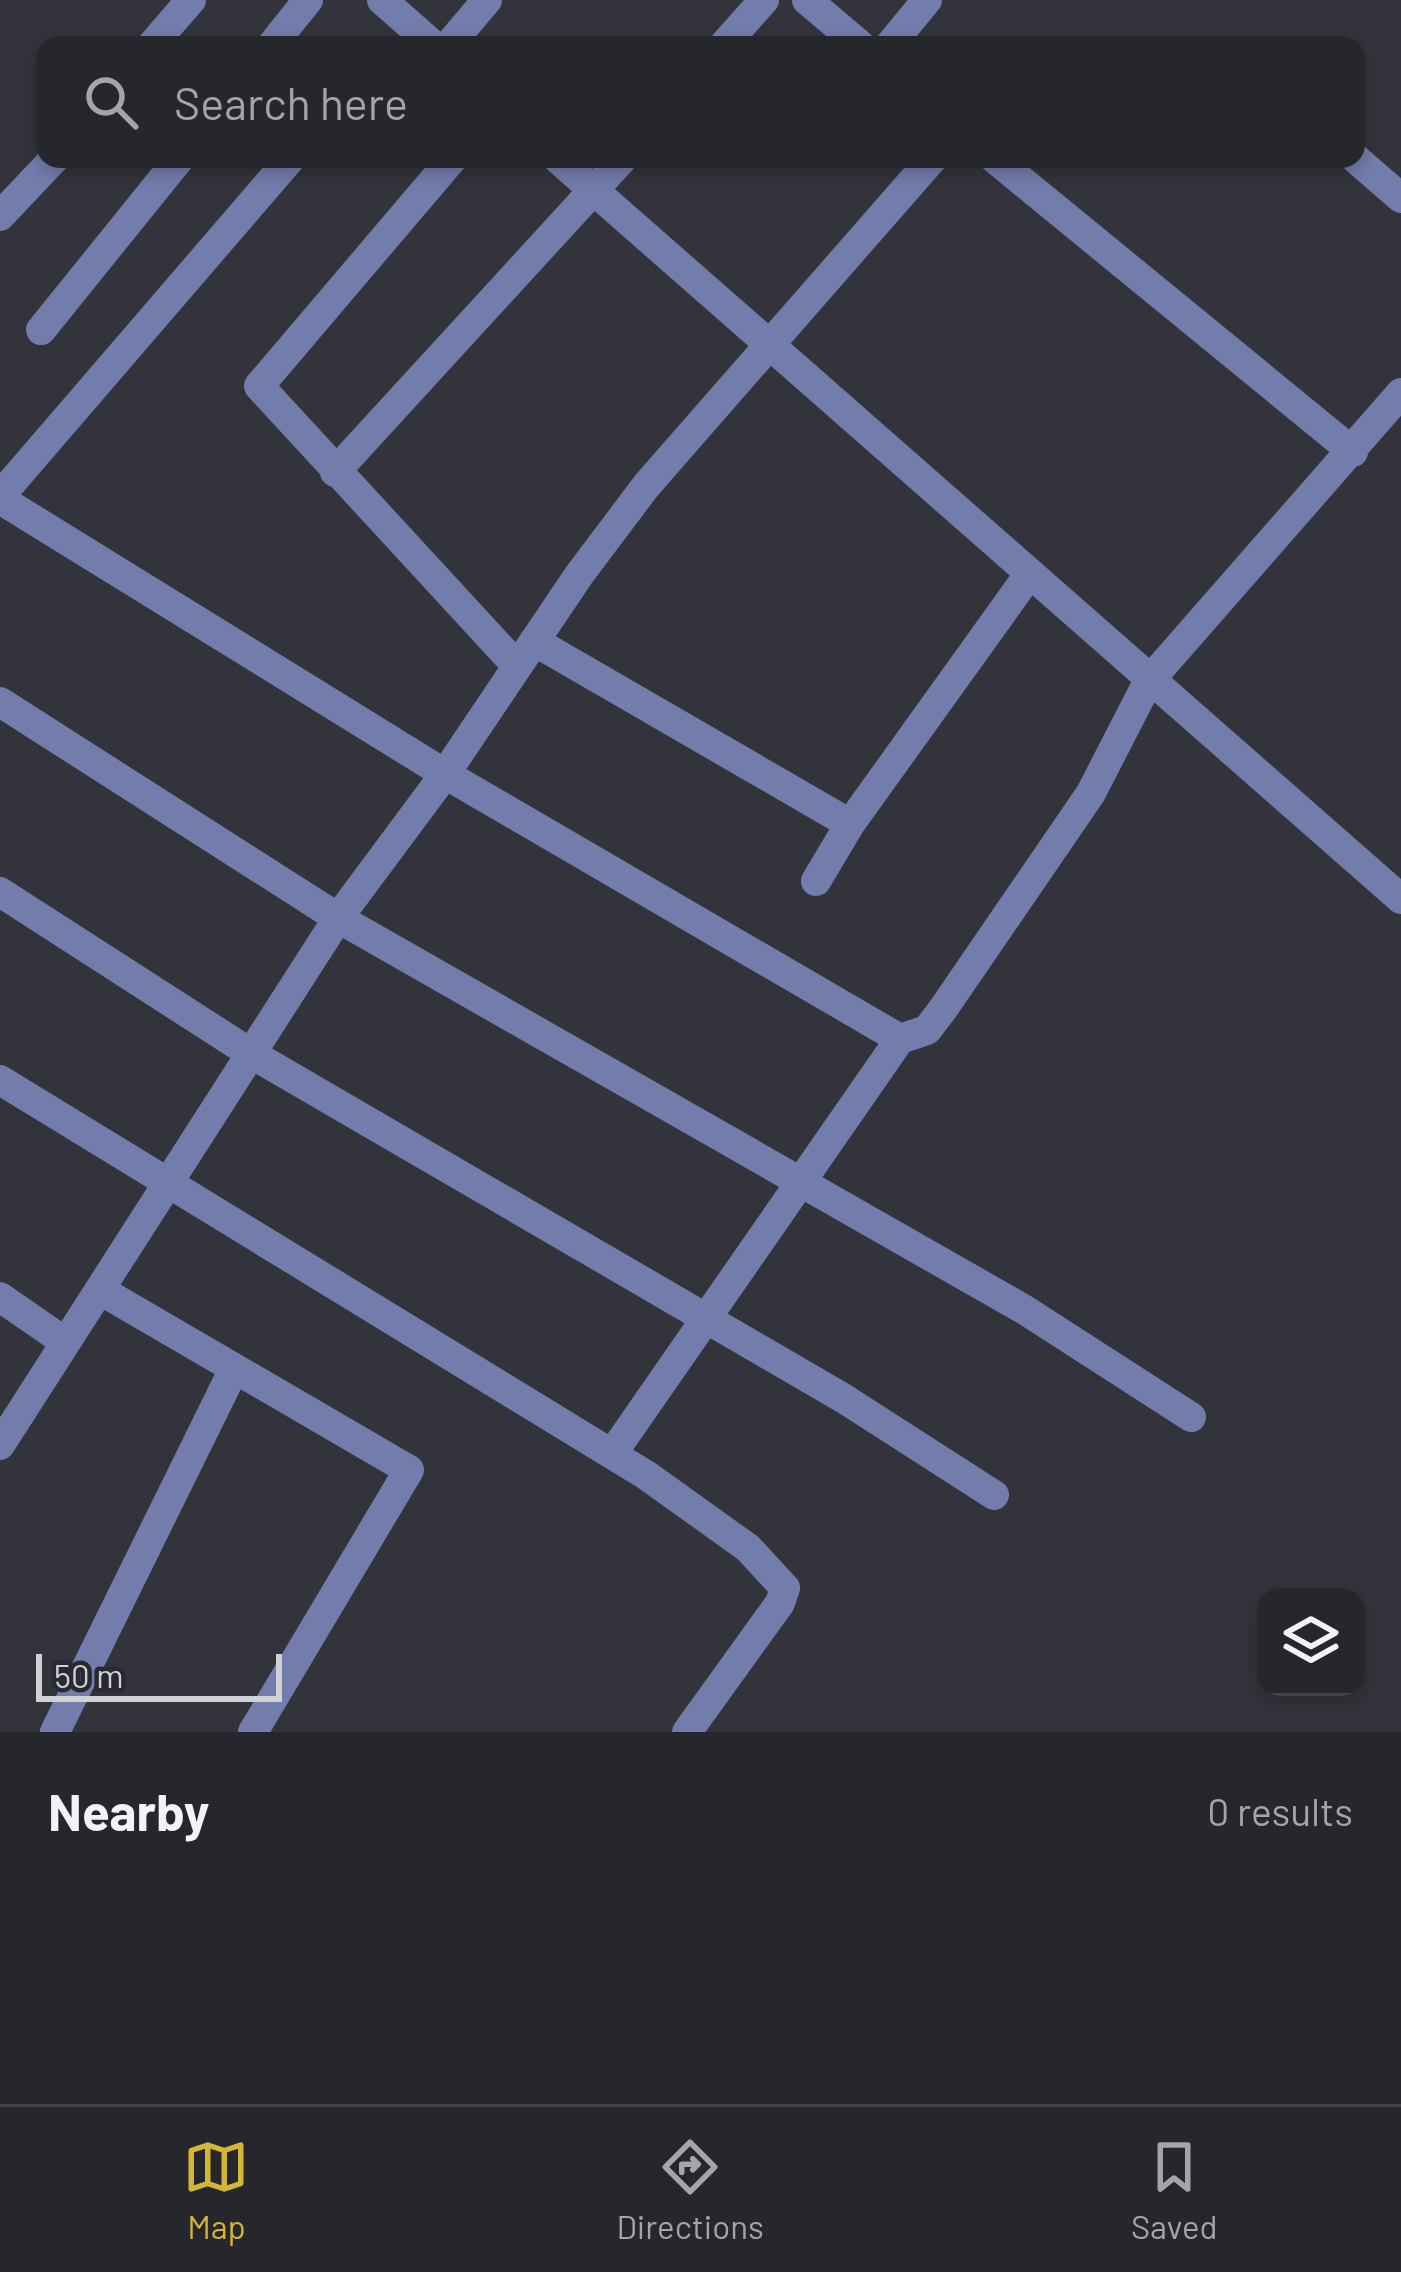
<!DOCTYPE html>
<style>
:root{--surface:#26272c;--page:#323338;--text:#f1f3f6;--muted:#a4a5a9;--line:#424448;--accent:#d4b635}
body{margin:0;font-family:Barlow,sans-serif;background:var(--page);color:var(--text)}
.controls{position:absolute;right:36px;bottom:36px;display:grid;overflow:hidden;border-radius:24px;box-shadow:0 6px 18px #0003}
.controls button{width:108px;height:108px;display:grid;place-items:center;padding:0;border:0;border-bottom:3px solid var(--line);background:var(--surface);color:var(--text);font:60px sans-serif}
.scale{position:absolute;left:36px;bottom:30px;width:246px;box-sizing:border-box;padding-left:12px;border:6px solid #d0d1d5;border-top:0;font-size:33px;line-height:42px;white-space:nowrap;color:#d0d1d5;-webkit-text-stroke:9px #292a31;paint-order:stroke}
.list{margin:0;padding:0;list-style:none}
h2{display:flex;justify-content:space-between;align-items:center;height:156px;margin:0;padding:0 48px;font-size:51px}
h2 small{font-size:39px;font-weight:400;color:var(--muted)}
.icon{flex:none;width:66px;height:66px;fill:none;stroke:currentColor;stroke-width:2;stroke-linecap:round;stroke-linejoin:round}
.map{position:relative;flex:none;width:1401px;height:1732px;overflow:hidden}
.search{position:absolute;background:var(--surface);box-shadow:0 6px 18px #0003;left:36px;right:36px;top:36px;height:132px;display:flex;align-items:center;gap:30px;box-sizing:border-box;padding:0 42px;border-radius:24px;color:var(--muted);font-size:45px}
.sheet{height:372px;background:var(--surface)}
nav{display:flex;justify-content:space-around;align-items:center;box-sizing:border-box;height:168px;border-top:3px solid var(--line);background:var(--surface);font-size:33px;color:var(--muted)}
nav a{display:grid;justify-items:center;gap:6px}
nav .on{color:var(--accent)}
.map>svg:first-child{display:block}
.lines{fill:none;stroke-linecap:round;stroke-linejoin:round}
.minor{stroke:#737dac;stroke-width:30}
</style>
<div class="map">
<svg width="1401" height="1732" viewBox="0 0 1401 1732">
<rect width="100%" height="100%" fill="#33343b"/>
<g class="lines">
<path class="minor" d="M 382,0 L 433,45
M 807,0 L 860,45
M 152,45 L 191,0
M 272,45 L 308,0
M 449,45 L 487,0
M 724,45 L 764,0
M 890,45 L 927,0
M 452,159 L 259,386 L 517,666
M 558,159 L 1401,899
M 995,159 L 1353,452
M 1356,159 L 1401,198
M 0,216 L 54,159
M 41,330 L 179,159
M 335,472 L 622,159
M 0,496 L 290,159
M 0,499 L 445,774 L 900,1039 L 927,1030 L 943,1009 L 1091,793 L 1148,682 L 1401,393
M 534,641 L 850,824 L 1028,576
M 0,702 L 338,918 L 1025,1310 L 1191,1417
M 816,881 L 850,824
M 0,892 L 250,1053 L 843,1398 L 994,1495
M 0,1080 L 646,1475 L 748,1548 L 785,1588 L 780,1603 L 687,1732
M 100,1290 L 409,1470 L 253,1732
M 0,1297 L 65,1342
M 0,1445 L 338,918 L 445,774 L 579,575 L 646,486 L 932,159
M 612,1454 L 900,1039
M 55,1732 L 234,1369"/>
</g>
</svg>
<div class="controls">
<button><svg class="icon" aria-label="layers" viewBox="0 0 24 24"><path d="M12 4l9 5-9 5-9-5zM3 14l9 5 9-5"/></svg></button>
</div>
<div class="scale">50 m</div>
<div class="search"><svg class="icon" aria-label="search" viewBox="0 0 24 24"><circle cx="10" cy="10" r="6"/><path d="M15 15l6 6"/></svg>Search here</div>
</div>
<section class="sheet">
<h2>Nearby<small>0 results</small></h2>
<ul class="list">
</ul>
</section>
<nav>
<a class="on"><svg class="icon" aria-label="map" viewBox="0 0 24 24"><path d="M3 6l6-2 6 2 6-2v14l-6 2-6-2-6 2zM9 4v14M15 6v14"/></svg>Map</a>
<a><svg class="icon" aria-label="directions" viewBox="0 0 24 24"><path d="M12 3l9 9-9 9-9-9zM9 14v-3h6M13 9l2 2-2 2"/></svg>Directions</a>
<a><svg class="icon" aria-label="saved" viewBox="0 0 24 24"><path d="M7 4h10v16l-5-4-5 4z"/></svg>Saved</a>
</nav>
